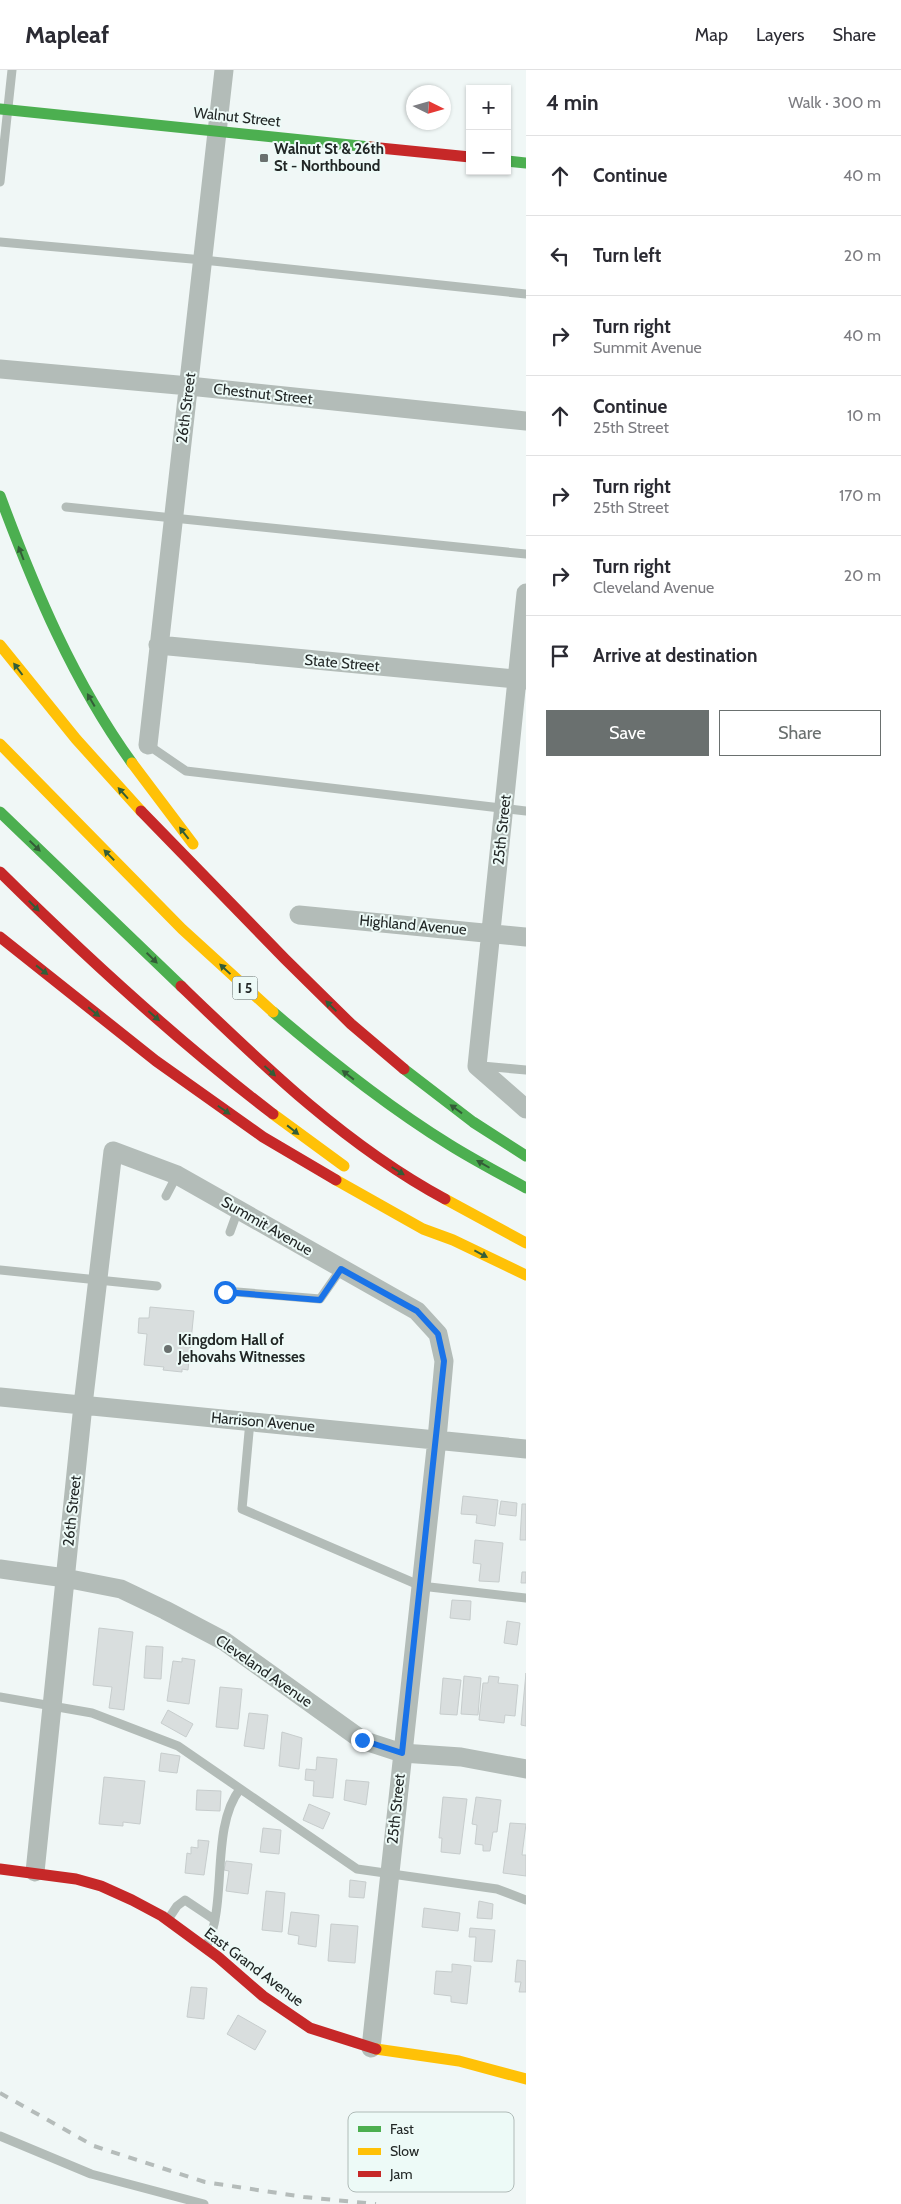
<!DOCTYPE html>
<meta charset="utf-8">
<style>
:root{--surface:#fff;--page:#f2f2f3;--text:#2b2b33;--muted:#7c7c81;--line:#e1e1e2;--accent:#6a706f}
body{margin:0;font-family:Cabin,sans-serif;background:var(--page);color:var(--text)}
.controls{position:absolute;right:15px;top:15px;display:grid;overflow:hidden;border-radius:0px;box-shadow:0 1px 4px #0004}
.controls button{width:45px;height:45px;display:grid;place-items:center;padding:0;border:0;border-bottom:1px solid var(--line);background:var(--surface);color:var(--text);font:25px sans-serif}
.compass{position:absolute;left:406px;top:15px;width:45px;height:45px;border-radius:50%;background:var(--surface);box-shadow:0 1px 4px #0004;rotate:95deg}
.stop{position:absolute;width:15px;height:15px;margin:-11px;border:4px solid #1a73e8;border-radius:50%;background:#fff}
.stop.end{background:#1a73e8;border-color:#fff;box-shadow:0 1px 5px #0008}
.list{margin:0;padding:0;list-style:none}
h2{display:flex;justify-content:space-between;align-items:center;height:65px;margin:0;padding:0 20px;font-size:21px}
h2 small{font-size:16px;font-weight:400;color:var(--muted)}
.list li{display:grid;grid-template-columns:32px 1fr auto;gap:15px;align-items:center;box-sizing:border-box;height:80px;padding:0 20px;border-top:1px solid var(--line)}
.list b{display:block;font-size:19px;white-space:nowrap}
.list p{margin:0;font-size:16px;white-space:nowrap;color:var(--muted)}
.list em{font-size:16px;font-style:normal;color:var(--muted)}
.actions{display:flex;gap:10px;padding:15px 20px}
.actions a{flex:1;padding:11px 0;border:1px solid var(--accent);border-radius:0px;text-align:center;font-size:18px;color:var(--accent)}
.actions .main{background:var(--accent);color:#fff}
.icon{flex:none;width:28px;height:28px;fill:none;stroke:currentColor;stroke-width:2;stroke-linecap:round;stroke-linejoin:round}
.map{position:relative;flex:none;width:526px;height:2134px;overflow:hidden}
header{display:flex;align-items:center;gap:30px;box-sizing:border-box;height:70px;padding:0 25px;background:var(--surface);border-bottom:1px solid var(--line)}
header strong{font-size:24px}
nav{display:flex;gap:28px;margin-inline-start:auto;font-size:18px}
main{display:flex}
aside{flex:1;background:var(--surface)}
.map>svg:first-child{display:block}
.building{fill:#d9dede;stroke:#c7cdcd}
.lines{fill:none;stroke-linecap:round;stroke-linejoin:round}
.lane{stroke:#b3bcb8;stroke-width:9}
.street{stroke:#b3bcb8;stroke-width:19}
.fast{stroke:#4caf50;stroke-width:11}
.slow{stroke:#ffc107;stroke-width:11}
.jam{stroke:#c62828;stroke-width:11}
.rail{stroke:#b5bcba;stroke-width:4;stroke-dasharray:9 9;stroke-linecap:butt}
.oneway{fill:#335d37}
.route{stroke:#1a73e8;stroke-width:6}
.poi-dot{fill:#6a706f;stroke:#edfaf7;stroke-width:2}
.labels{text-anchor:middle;stroke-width:4;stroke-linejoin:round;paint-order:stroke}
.shield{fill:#edfaf7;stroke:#5f6665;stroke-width:1}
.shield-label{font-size:14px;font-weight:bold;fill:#222726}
.street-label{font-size:15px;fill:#222726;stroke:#edfaf7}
.poi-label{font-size:15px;font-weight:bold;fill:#222726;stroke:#edfaf7;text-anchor:start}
.key{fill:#edfaf7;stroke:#b0bbb8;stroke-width:1}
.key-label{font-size:14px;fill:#222726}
</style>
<header>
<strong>Mapleaf</strong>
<nav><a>Map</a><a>Layers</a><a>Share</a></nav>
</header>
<main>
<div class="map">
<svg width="526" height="2134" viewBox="0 0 526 2134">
<rect width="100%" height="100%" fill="#f0f7f6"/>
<path class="building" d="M 150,1237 L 194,1241 L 188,1300 L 182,1299 L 182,1302 L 163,1300 L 164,1297 L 144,1295 L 147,1264 L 138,1263 L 139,1248 L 149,1248 Z
M 463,1426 L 498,1430 L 495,1456 L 476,1453 L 477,1445 L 461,1444 Z
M 501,1431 L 517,1433 L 516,1446 L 499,1444 Z
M 522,1434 L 526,1434 L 526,1470 L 520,1470 Z
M 475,1470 L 503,1473 L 499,1512 L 479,1511 L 481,1494 L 473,1493 Z
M 522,1502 L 526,1502 L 526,1513 L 521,1513 Z
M 452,1530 L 471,1531 L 470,1550 L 450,1548 Z
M 507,1551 L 520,1553 L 517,1575 L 504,1573 Z
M 99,1558 L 133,1562 L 124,1640 L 109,1638 L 112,1617 L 93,1615 Z
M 146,1576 L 163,1577 L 161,1609 L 144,1608 Z
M 182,1588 L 195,1590 L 189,1634 L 167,1631 L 173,1591 L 182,1592 Z
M 526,1603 L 526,1656 L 521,1655 Z
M 464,1606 L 481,1608 L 478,1645 L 461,1644 Z
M 489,1606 L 499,1607 L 498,1613 L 518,1615 L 515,1646 L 505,1645 L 504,1653 L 479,1650 L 483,1613 L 488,1613 Z
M 443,1608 L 461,1610 L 457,1645 L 440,1644 Z
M 220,1617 L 242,1619 L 238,1659 L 216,1657 Z
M 168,1640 L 193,1654 L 186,1667 L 161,1653 Z
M 249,1643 L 268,1645 L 264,1679 L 244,1676 Z
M 282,1662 L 302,1668 L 299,1699 L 279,1696 Z
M 161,1683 L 180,1686 L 177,1703 L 159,1701 Z
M 317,1687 L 337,1689 L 333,1728 L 313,1726 L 314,1711 L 305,1710 L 306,1699 L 316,1700 Z
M 104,1707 L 145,1711 L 140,1754 L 123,1752 L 123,1756 L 99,1754 Z
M 346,1710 L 369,1712 L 366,1735 L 344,1730 Z
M 197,1720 L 221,1721 L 220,1741 L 196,1740 Z
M 443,1727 L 467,1729 L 460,1784 L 441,1782 L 442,1768 L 439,1768 Z
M 476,1727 L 501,1730 L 497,1762 L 493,1762 L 490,1781 L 483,1781 L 483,1775 L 475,1774 L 477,1755 L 472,1754 Z
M 309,1734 L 330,1743 L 323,1759 L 303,1750 Z
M 510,1753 L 526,1754 L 522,1785 L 526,1785 L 526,1806 L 503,1803 Z
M 263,1758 L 281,1760 L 279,1784 L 260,1782 Z
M 198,1770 L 209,1771 L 204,1805 L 185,1803 L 187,1783 L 191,1784 L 191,1777 L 198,1778 Z
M 226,1791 L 252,1794 L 248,1824 L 226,1821 L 229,1801 L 224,1800 Z
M 350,1810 L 366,1812 L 364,1828 L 349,1827 Z
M 266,1821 L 285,1823 L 282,1862 L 262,1860 Z
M 479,1831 L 493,1834 L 492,1849 L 477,1848 Z
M 424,1838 L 460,1843 L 458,1861 L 422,1857 Z
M 291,1842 L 319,1845 L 316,1877 L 298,1874 L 299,1866 L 288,1864 Z
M 331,1854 L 358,1856 L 355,1893 L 328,1891 Z
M 470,1858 L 495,1860 L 492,1892 L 474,1891 L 476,1867 L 469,1867 Z
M 517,1890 L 526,1891 L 526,1922 L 519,1922 L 521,1912 L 515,1912 Z
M 452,1894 L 471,1896 L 467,1934 L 451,1932 L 451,1926 L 434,1924 L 436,1901 L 452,1902 Z
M 191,1917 L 207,1918 L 204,1949 L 187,1947 Z
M 238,1945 L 266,1961 L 255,1980 L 227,1964 Z"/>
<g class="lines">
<path class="lane" d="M 0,112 L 12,0
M 0,172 L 203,190 L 526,224
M 66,437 L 526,484
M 148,675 L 186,701 L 526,741
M 482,996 L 526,1000
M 166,1126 L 177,1105
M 230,1162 L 238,1140
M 0,1200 L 157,1216
M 225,1221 L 320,1229 L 341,1199
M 250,1351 L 242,1439 L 421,1516 L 526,1528
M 0,1627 L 92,1643 L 178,1676 L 357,1799 L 497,1819 L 526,1830
M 169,1848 L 177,1836 L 185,1830 L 215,1850
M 207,1875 C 210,1867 214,1858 215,1849 C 223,1810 215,1751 240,1719
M 0,2066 L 91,2104 L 204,2134"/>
<path class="street" d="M 0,299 L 189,316 L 526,351
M 526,523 L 477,996 L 526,1039
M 158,575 L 526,610
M 148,675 L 224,0
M 299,845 L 526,867
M 0,1327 L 526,1379
M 0,1499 L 65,1508 L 121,1519 L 165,1540 L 224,1571 L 362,1670 L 402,1683 L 461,1687 L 526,1699
M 35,1802 L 83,1335 L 113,1081 L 177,1105 L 417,1241 L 438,1264 L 444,1291 L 437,1369 L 371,1978"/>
<path class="fast" d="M 0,39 L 370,77
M 507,91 L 526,93
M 0,426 C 35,520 73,611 132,693
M 0,742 L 181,916
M 273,942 C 329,990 387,1036 450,1075 C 474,1090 501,1104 526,1118
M 404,999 L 473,1052 L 526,1086"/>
<path class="slow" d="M 0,575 L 76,669 L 141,741
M 0,674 L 182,859 L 273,942
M 132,693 L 193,774
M 273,1044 L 344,1096
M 336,1110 L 423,1159 L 453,1170 L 526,1205
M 445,1129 L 526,1173
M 376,1979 L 459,1991 L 526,2009"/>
<path class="jam" d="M 370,77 L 470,87
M 141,741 L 285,889 L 351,954 L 404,999
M 0,802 C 87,888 176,970 273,1044
M 0,867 L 156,991 L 263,1067 L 336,1110
M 181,916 C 263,995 345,1075 445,1129
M 0,1799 L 76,1809 L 101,1816 L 132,1830 L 162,1846 L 218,1887 L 263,1926 L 310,1958 L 376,1979"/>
<path class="rail" d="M 0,2023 L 94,2076 L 205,2112 L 304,2127 L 376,2134"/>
</g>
<defs><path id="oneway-solid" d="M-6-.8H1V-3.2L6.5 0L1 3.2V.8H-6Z" transform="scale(1.25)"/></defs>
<g class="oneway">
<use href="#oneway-solid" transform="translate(21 483) rotate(-111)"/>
<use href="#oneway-solid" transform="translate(18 599) rotate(-127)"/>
<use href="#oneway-solid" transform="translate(91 630) rotate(-120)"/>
<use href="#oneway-solid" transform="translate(123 723) rotate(-132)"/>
<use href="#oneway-solid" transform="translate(184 763) rotate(-128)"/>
<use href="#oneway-solid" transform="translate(35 776) rotate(44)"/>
<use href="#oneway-solid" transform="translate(109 785) rotate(-134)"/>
<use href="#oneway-solid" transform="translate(34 836) rotate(45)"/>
<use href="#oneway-solid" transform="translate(152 888) rotate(44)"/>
<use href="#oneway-solid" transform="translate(225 899) rotate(-137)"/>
<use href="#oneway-solid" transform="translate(42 900) rotate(38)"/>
<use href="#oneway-solid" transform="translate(331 936) rotate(-136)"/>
<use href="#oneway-solid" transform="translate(94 942) rotate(39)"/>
<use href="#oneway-solid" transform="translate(154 946) rotate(41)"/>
<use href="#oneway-solid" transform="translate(270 1001) rotate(42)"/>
<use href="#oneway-solid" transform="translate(348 1005) rotate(-142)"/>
<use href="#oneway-solid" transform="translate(456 1039) rotate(-144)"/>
<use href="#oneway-solid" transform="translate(224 1040) rotate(35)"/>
<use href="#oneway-solid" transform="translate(293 1060) rotate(38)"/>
<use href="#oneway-solid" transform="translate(483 1094) rotate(-150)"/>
<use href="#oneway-solid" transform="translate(398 1101) rotate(32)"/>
<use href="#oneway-solid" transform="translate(481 1184) rotate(28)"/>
</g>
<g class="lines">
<path class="route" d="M 225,1222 L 320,1230 L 341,1199 L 417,1241 L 438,1264 L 444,1291 L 402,1683 L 362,1670"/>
</g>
<g class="poi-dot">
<rect x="259" y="83" width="10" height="10" rx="2.5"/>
<circle cx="168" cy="1279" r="5"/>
</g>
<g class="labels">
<rect class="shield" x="232.5" y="906.5" width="25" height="23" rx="4"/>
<g class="shield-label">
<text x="245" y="923">I 5</text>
</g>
<g class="street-label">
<text transform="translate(237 47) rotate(6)" y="5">Walnut Street</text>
<text transform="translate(263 324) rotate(6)" y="5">Chestnut Street</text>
<text transform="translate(186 338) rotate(-83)" y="5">26th Street</text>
<text transform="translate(342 593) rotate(5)" y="5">State Street</text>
<text transform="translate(502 760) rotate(-84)" y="5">25th Street</text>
<text transform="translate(413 855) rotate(5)" y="5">Highland Avenue</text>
<text transform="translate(267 1156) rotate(30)" y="5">Summit Avenue</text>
<text transform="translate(263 1352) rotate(5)" y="5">Harrison Avenue</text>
<text transform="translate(72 1441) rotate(-84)" y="5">26th Street</text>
<text transform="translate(264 1601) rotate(35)" y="5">Cleveland Avenue</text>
<text transform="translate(396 1739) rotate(-84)" y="5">25th Street</text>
<text transform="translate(254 1897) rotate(37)" y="5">East Grand Avenue</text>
</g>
<g class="poi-label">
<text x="274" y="84">Walnut St &amp; 26th<tspan x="274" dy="17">St - Northbound</tspan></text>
<text x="178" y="1275">Kingdom Hall of<tspan x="178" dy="17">Jehovahs Witnesses</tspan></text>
</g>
</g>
<rect x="348" y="2042" width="166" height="80" rx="8" class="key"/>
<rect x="358" y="2056" width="23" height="6" fill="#4caf50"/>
<rect x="358" y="2078" width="23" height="7" fill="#ffc107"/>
<rect x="358" y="2101" width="23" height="6" fill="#c62828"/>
<g class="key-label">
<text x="390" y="2064">Fast</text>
<text x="390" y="2086">Slow</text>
<text x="390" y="2109">Jam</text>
</g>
</svg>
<div class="controls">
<button>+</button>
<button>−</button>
</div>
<svg class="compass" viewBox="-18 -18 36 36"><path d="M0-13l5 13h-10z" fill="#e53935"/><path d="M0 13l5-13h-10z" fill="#7c7c81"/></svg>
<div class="stop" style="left:225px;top:1222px"></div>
<div class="stop end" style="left:362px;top:1670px"></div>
</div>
<aside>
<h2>4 min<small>Walk · 300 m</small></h2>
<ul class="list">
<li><svg class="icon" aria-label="ahead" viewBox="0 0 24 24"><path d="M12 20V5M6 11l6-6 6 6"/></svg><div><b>Continue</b></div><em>40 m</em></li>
<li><svg class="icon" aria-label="left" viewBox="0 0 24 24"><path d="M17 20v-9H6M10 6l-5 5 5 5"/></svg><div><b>Turn left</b></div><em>20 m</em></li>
<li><svg class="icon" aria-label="right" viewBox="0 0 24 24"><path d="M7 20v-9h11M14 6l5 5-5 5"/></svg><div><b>Turn right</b><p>Summit Avenue</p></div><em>40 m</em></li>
<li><svg class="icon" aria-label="ahead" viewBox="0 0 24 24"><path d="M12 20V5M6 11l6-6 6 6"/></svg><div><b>Continue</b><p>25th Street</p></div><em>10 m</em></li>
<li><svg class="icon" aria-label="right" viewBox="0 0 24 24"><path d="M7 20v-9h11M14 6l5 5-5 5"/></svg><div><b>Turn right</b><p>25th Street</p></div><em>170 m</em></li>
<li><svg class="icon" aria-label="right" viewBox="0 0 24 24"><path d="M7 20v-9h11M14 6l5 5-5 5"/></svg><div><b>Turn right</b><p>Cleveland Avenue</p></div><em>20 m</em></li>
<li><svg class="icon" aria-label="arrive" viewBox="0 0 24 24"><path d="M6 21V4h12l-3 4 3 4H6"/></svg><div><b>Arrive at destination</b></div></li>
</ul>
<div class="actions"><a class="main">Save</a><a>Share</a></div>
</aside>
</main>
